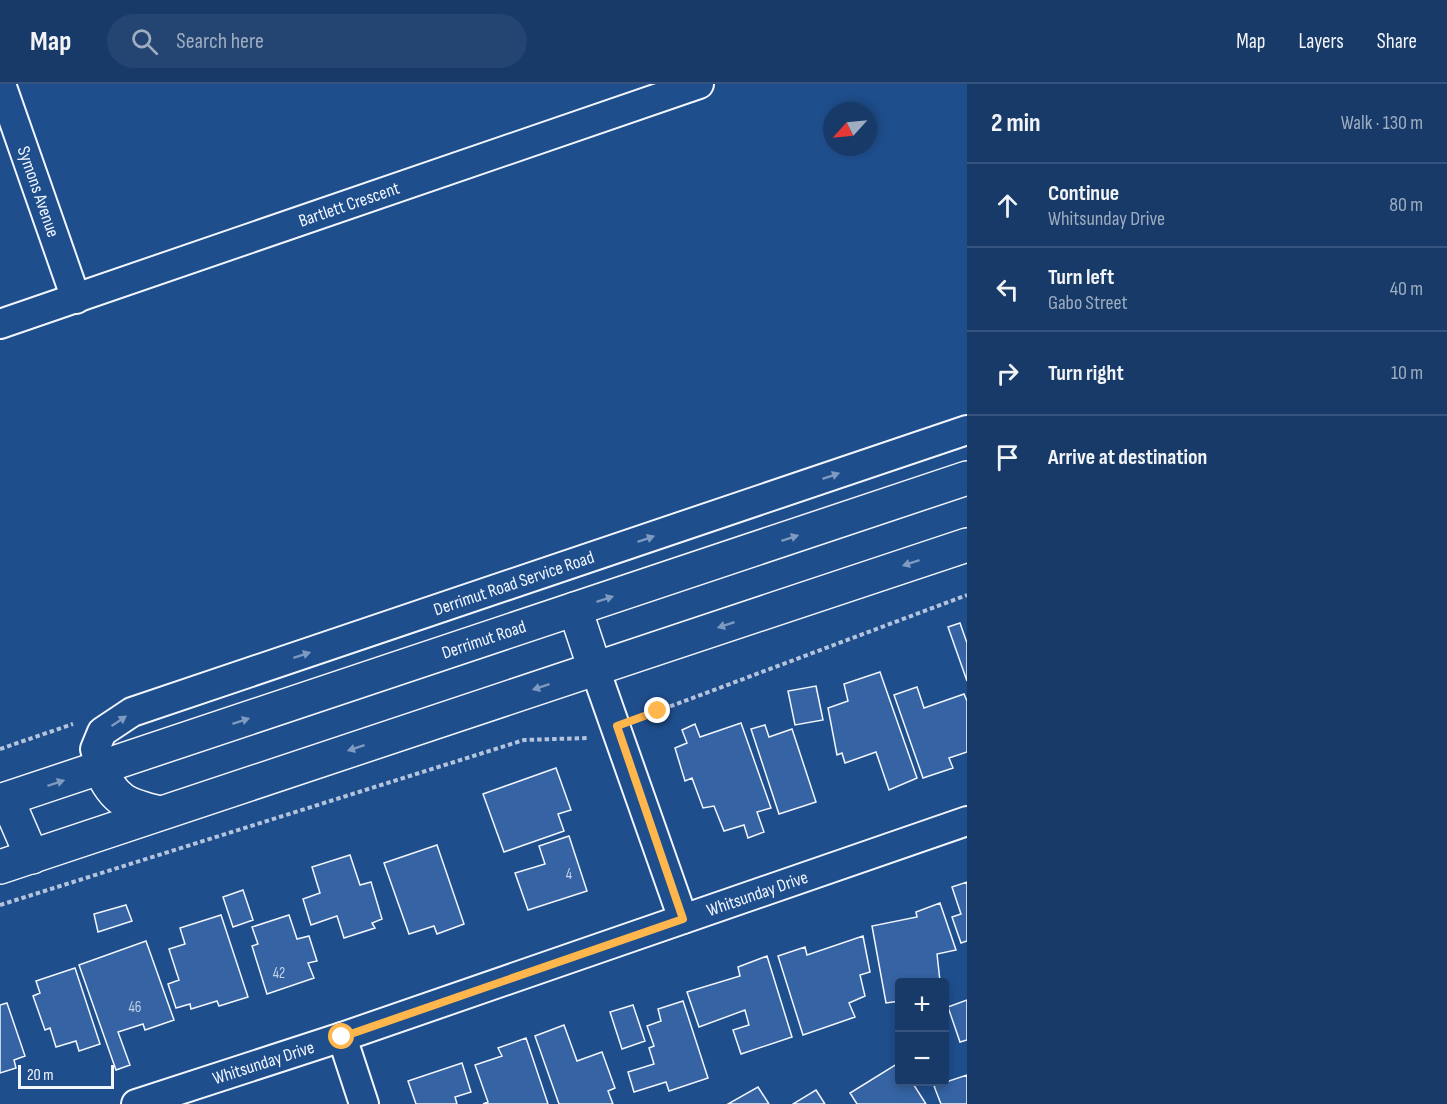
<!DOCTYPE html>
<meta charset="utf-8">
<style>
:root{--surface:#173a69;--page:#244571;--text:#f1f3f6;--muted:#9eadc0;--line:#36547d}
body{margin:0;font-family:"Sofia Sans Condensed",sans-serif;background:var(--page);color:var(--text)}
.controls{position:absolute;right:18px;bottom:18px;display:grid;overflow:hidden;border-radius:6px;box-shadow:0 3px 9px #0003}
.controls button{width:54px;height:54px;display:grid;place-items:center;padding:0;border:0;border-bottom:2px solid var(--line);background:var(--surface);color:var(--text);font:30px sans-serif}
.compass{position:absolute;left:823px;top:18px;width:54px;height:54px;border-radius:50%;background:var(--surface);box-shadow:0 3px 9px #0003;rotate:243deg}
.scale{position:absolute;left:18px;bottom:15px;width:96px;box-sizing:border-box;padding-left:6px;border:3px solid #f2f6ff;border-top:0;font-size:16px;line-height:21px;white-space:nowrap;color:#f2f6ff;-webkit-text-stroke:4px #1f4e8c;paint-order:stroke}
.stop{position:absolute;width:18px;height:18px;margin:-14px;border:4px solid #ffb74d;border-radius:50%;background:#fff}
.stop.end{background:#ffb74d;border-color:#fff;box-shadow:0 2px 6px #0008}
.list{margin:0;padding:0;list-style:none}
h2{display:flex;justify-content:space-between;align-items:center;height:78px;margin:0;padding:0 24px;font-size:26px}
h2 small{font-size:20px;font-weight:400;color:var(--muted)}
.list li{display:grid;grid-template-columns:39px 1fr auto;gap:18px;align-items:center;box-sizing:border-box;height:84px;padding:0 24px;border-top:2px solid var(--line)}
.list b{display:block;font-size:22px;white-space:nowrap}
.list p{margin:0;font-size:20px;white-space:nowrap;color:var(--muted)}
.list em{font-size:20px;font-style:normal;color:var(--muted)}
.icon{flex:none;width:33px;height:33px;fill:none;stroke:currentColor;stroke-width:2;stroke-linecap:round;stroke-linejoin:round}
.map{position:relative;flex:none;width:967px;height:1020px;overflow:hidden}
header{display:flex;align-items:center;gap:36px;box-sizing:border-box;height:84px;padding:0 30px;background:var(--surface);border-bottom:2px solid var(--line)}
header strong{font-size:28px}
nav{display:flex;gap:33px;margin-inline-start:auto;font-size:21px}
.search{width:420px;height:54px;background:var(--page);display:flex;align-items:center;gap:15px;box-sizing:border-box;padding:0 21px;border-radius:33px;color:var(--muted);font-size:22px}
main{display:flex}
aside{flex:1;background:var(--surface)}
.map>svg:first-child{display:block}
.building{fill:#3563a3;stroke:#f2f6ff;stroke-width:1.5}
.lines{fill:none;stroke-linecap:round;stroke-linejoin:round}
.street-casing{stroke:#f2f6ff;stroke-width:32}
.highway-casing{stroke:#f2f6ff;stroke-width:36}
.path{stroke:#b3c4dc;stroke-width:4;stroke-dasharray:4.5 3;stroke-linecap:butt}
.street{stroke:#1f4e8c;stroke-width:28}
.highway{stroke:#1f4e8c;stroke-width:33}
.oneway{fill:#7e9ac0}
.route{stroke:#ffb74d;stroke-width:8}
.labels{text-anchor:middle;stroke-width:4.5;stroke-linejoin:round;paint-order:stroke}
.number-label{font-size:15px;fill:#c3d1e8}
.street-label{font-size:18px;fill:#f2f6ff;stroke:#1f4e8c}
</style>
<header>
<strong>Map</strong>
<div class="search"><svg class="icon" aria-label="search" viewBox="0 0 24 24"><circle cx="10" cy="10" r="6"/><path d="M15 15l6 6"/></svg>Search here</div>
<nav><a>Map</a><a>Layers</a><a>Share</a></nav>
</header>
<main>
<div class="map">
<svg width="967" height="1020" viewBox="0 0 967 1020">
<rect width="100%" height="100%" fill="#1f4e8c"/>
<path class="building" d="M 960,539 L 967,559 L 967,597 L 948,543 Z
M 880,588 L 917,694 L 889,706 L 876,668 L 845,679 L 842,669 L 837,671 L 828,624 L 848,617 L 844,600 Z
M 816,602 L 823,636 L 795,641 L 788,607 Z
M 917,603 L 924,624 L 964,610 L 967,617 L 967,668 L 949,674 L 953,684 L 923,694 L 894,611 Z
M 741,639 L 771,724 L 757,728 L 764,748 L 748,754 L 744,741 L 724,747 L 714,722 L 703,724 L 692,694 L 685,697 L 675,664 L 687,659 L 682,646 L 695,640 L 700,653 Z
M 765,641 L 769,653 L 792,645 L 816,718 L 779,730 L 751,645 Z
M 556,684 L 571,726 L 558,730 L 564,747 L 504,768 L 483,710 Z
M 569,752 L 587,807 L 528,826 L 515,789 L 545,780 L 539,762 Z
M 437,761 L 464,840 L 437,850 L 434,842 L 409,850 L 384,779 Z
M 350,771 L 360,801 L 371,798 L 382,835 L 372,839 L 375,844 L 344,854 L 337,832 L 311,841 L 303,815 L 320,809 L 312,783 Z
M 967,798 L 967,857 L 961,859 L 952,833 L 961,830 L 952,803 Z
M 243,806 L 253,836 L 233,843 L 223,813 Z
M 940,819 L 956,866 L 937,870 L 940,897 L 900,898 L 900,917 L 886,919 L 872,842 L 917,833 L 916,828 Z
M 126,821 L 132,837 L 98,848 L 94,830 Z
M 221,831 L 248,913 L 219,922 L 217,917 L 191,925 L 190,920 L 176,924 L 168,900 L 179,896 L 169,865 L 185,860 L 180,844 Z
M 289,831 L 297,855 L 309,852 L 317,877 L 308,879 L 314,894 L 267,910 L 252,862 L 258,860 L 252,843 Z
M 863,852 L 870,888 L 860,891 L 865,912 L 849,919 L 855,933 L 803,951 L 778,872 L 805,863 L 807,871 Z
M 146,857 L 174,936 L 145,946 L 143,940 L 118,948 L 130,981 L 116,986 L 79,881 Z
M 767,872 L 792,953 L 741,970 L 733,946 L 749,941 L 745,926 L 699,943 L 687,908 L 740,892 L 738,883 Z
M 75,884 L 100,960 L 79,967 L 76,957 L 56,963 L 50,944 L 45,946 L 33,912 L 40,909 L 36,897 Z
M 967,916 L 967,956 L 960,958 L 948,923 Z
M 683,917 L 708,994 L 669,1007 L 666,998 L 634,1008 L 628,988 L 654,980 L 649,964 L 654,962 L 647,942 L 661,937 L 658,925 Z
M 7,919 L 25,972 L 14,976 L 16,984 L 0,989 L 0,921 Z
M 633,921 L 645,957 L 622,965 L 610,928 Z
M 564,941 L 577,977 L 602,968 L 615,1004 L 608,1007 L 613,1020 L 559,1020 L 535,952 Z
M 526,954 L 548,1020 L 483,1020 L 488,1018 L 475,981 L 502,972 L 498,964 Z
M 900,978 L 900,998 L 912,998 L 926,1020 L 857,1020 L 850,1009 Z
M 462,979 L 471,1008 L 455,1013 L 457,1020 L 416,1020 L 408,997 Z
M 967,991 L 967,1020 L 941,1020 L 934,1002 Z
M 758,1003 L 769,1020 L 728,1020 Z
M 816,1006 L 825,1020 L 793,1020 Z"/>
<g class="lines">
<g class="street-casing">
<g id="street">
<path id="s1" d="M 1,0 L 76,215"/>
<path id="s2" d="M 0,240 L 699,0"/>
<path d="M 595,585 L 683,835"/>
<path id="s3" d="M 100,684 L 95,665 L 102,648 L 132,628 L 967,346"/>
<path d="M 342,953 L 364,1020"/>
<path id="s4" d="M 136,1020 L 342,953 L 967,737"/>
</g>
</g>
<g class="highway-casing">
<g id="highway">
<path d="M 575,525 L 595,585"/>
<path d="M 100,684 C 114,717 127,721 160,729"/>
<path d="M 7,715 L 32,773"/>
<path id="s5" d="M 0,717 L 967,394"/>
<path d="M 0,783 L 967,461"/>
</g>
</g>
<path class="path" d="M 642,633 L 967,511
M 0,665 L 73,640
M 0,821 L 524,656 L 587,654"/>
<use href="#street" class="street"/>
<use href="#highway" class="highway"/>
</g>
<defs><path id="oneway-solid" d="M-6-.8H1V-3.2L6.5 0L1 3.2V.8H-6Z" transform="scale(1.5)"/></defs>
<g class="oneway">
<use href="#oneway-solid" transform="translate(831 392) rotate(-19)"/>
<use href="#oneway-solid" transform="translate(790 454) rotate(-18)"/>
<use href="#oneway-solid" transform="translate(646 455) rotate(-19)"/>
<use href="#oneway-solid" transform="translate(911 479) rotate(162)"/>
<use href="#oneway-solid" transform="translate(605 515) rotate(-18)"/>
<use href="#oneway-solid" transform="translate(726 541) rotate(162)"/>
<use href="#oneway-solid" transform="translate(302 571) rotate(-18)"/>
<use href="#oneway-solid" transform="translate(541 603) rotate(162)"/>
<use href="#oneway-solid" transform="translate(119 637) rotate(-34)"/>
<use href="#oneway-solid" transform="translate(241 637) rotate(-18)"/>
<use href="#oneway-solid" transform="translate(356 664) rotate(162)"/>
<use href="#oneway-solid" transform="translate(56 699) rotate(-18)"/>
</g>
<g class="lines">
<path class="route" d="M 342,953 L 683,835 L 617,642 L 658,627"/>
</g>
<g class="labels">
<g class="number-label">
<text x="569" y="795">4</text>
<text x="279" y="894">42</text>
<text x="135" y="928">46</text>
</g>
<g class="street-label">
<text dy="6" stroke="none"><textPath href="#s1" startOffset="114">Symons Avenue</textPath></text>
<text dy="6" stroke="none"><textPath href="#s2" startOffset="369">Bartlett Crescent</textPath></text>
<text dy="6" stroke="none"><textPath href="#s3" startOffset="477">Derrimut Road Service Road</textPath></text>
<text dy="6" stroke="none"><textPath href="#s5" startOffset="510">Derrimut Road</textPath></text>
<text dy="6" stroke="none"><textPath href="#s4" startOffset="656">Whitsunday Drive</textPath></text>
<text dy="6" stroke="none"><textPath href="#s4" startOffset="134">Whitsunday Drive</textPath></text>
</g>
</g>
</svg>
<div class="controls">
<button>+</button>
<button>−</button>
</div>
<svg class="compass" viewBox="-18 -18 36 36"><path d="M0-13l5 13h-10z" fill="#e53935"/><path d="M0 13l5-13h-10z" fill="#9eadc0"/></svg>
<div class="scale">20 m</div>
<div class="stop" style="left:342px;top:953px"></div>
<div class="stop end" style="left:658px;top:627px"></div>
</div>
<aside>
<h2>2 min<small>Walk · 130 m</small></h2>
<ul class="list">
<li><svg class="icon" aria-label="ahead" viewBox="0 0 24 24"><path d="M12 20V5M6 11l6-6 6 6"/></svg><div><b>Continue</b><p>Whitsunday Drive</p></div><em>80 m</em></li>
<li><svg class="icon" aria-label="left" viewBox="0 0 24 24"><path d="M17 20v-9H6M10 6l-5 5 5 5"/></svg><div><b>Turn left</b><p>Gabo Street</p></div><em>40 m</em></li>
<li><svg class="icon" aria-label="right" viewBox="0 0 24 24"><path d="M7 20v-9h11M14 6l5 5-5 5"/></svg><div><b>Turn right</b></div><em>10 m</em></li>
<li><svg class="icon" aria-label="arrive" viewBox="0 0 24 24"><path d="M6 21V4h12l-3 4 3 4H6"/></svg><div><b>Arrive at destination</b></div></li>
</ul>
</aside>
</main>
